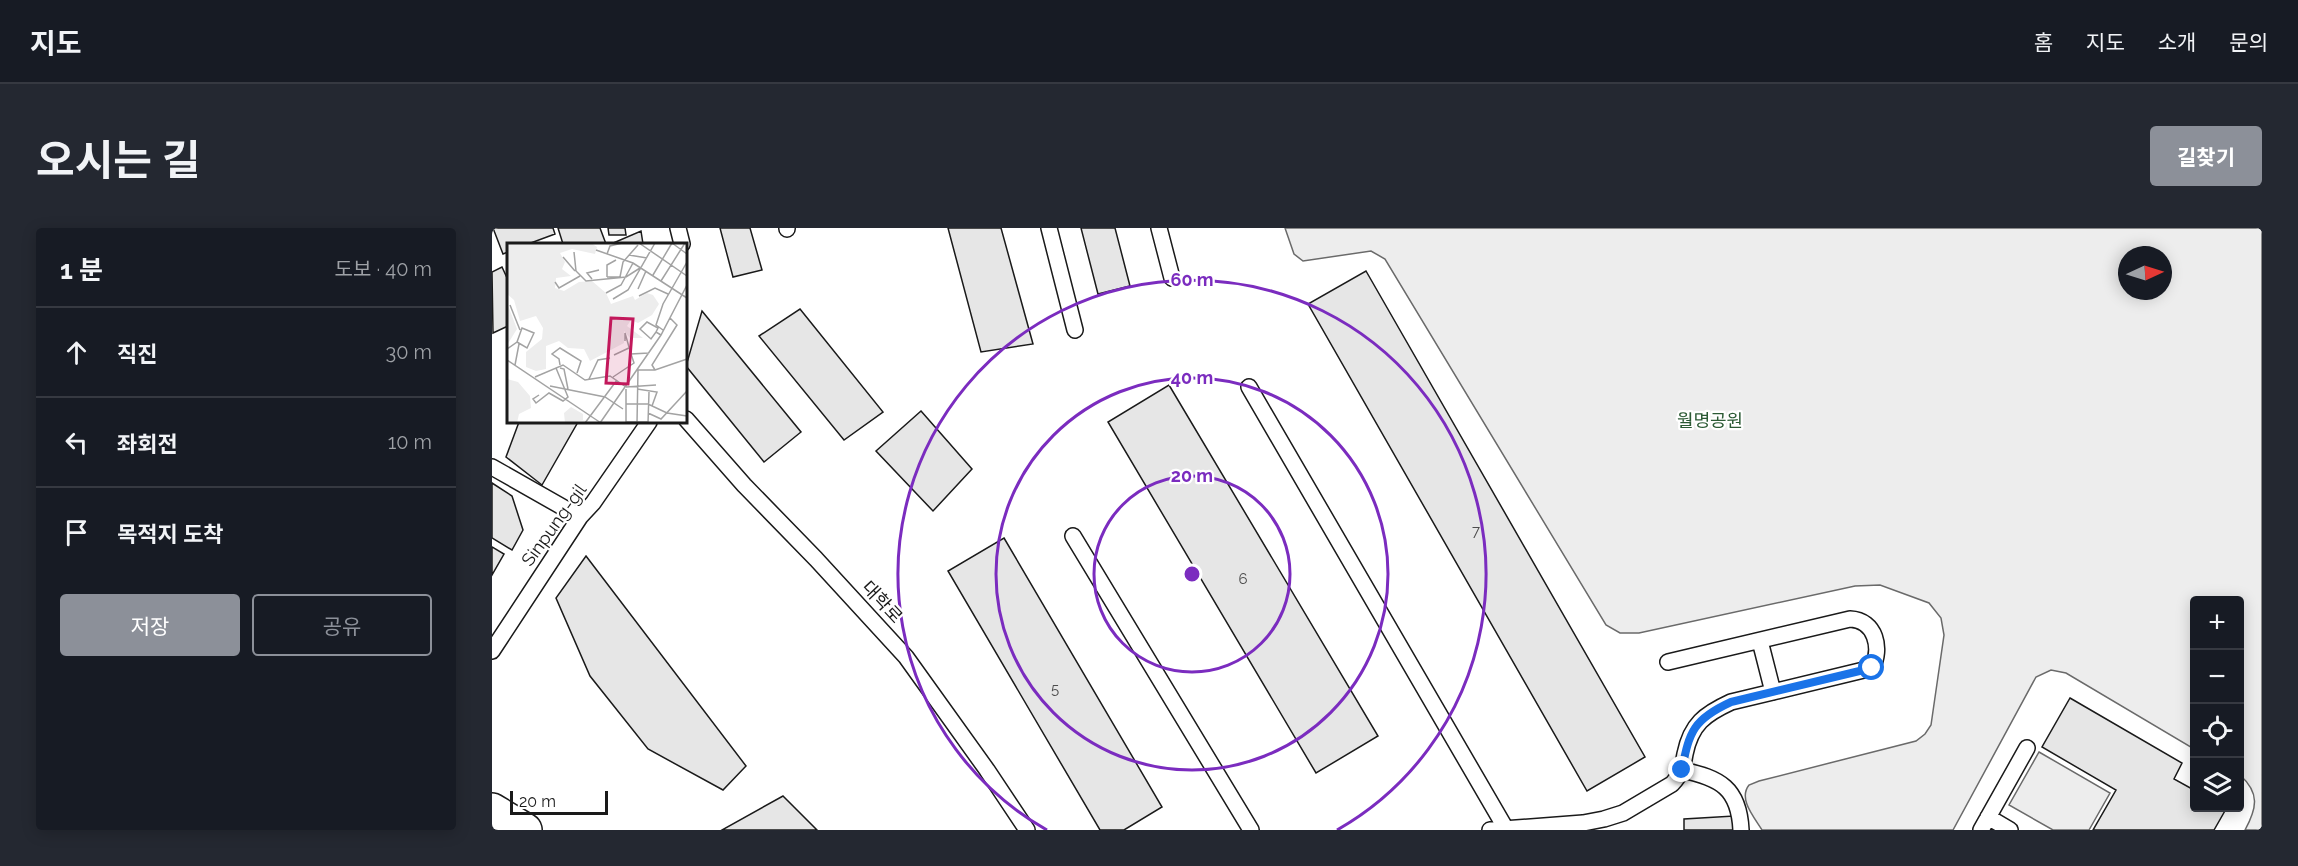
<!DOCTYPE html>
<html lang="ko">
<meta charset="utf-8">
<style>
:root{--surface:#171b24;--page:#242831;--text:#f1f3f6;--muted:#9ea1a6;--line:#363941;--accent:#8c9099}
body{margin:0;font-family:Raleway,"Noto Sans KR",sans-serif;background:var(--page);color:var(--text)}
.controls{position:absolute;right:18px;bottom:18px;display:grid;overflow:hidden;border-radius:6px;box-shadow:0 3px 15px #0003}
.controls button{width:54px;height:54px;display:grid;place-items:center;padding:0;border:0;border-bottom:2px solid var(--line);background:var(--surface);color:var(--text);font:30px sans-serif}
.compass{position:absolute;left:1626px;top:18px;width:54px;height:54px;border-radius:50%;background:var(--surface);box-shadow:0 3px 15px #0003;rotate:86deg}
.scale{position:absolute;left:18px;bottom:15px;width:98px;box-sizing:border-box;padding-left:6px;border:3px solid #1a1a1a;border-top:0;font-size:16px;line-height:21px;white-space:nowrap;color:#1a1a1a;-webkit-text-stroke:4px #fff;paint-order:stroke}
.stop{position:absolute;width:18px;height:18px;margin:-14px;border:4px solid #1a73e8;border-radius:50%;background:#fff}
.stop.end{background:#1a73e8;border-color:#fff;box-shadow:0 2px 6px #0008}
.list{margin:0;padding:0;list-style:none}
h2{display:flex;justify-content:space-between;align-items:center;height:78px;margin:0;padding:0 24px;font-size:26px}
h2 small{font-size:20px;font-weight:400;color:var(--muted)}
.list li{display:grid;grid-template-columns:39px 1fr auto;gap:18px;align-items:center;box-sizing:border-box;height:90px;padding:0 24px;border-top:2px solid var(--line)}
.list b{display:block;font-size:22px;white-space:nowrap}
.list em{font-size:20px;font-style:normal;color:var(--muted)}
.actions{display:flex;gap:12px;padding:18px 24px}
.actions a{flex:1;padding:14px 0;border:2px solid var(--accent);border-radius:6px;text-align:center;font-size:21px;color:var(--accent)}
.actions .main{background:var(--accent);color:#fff}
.icon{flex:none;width:33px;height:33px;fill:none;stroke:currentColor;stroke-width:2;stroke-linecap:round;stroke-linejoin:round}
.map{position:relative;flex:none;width:1770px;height:602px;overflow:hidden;border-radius:6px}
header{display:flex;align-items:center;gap:36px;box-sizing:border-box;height:84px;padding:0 30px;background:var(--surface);border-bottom:2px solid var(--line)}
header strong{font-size:28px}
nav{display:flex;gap:33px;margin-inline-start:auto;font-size:21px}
.intro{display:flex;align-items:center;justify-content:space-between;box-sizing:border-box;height:144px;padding:0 36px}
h1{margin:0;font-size:42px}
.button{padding:15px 27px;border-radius:6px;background:var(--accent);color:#fff;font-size:21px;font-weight:700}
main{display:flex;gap:36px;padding:0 36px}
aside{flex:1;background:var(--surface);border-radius:6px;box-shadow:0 3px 15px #0003}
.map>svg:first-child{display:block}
.green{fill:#ededed;stroke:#6a6a6a;stroke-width:1.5;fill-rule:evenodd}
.building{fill:#e6e6e6;stroke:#1a1a1a;stroke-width:1.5}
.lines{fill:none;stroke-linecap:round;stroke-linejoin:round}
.service-casing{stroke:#1a1a1a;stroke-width:18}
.tertiary-casing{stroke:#1a1a1a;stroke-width:36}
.service{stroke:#fff;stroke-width:15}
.tertiary{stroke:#fff;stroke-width:33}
.route{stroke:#1a73e8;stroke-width:8}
.ring{fill:none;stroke:#7b2cbf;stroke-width:3}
.labels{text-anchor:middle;stroke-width:4.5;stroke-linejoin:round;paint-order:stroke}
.number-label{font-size:15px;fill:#4d4d4d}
.park-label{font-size:18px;fill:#2b5a34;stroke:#fff}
.street-label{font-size:18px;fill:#1a1a1a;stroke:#fff}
.inset-road{fill:none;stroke:#a3a3a3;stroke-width:1.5}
.view{fill:#c2185b;fill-opacity:0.15;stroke:#c2185b;stroke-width:3}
.inset-edge{fill:none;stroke:#1a1a1a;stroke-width:3}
.centre{fill:#7b2cbf;stroke:#fff;stroke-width:3}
.ring-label{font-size:18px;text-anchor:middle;font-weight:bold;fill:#7b2cbf;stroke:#fff;stroke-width:4.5;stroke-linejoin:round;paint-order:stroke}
</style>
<header>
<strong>지도</strong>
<nav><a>홈</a><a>지도</a><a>소개</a><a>문의</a></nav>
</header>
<div class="intro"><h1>오시는 길</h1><a class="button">길찾기</a></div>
<main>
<aside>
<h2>1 분<small>도보 · 40 m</small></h2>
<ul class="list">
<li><svg class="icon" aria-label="ahead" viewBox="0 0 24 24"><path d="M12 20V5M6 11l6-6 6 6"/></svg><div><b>직진</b></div><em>30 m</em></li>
<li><svg class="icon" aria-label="left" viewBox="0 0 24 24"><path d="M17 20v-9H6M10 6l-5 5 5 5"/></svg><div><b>좌회전</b></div><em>10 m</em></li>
<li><svg class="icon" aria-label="arrive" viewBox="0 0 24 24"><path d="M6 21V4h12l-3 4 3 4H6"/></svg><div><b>목적지 도착</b></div></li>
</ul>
<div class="actions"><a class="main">저장</a><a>공유</a></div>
</aside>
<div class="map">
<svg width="1770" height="602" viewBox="0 0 1770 602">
<rect width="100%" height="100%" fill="#fff"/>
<path class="green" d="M 793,0 L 1770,0 L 1770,602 L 1753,602 C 1765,580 1768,565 1748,547 L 1748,373 L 1702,373 L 1702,521 L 1574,445 L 1559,442 L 1544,449 L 1461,602 L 1270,602 C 1262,589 1246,571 1257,557 L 1267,553 L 1424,513 L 1433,506 L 1439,497 L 1452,407 L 1449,390 L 1437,375 L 1388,357 L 1363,358 L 1147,405 L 1128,405 L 1114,397 L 893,31 L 879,23 L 811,33 L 802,26 ZM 1635,27 L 1671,27 L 1671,63 L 1635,63 Z
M 1547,524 L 1618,565 L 1597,602 L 1561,602 L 1517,577 Z"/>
<path class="building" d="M 1,0 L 61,0 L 63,6 L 36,16 L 16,16 L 16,24 L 11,26 Z
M 66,0 L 108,0 L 114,16 L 71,16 Z
M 116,0 L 133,0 L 134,7 L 117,7 Z
M 228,0 L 258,0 L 270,42 L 241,49 Z
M 456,0 L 509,0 L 541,116 L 489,124 Z
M 589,0 L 623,0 L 638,58 L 606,66 Z
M 149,3 L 151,16 L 119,16 Z
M 10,39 L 16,52 L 16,98 L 1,105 L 0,44 Z
M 874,43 L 1153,529 L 1095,563 L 816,76 Z
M 308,81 L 391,184 L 352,212 L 267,108 Z
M 210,83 L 309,204 L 272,234 L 194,138 Z
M 677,157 L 886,508 L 824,545 L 616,194 Z
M 429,183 L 480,241 L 441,283 L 384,223 Z
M 27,194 L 86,194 L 50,257 L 14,229 Z
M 0,255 L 20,268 L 31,302 L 20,322 L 0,310 Z
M 512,310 L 670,579 L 632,602 L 608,602 L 456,343 Z
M 0,319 L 12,326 L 0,347 Z
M 94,328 L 254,538 L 231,562 L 156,521 L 98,448 L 64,370 Z
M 1578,470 L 1690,535 L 1682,551 L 1702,562 L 1702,580 L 1734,581 L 1722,602 L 1601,602 L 1624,562 L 1550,519 Z
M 291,568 L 325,602 L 230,602 Z
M 1242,588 L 1243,602 L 1192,602 L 1192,591 Z"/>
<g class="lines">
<g class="service-casing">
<path id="service" d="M 186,0 L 190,16
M 295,0 L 295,1
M 557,0 L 583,102
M 667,0 L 680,50
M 757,159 L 1014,601
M 194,191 L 252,257 L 324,331 L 414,429 L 495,542 L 535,602
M 0,239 L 88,289
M 581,308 L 759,602
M 1268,413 L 1281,464
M 0,423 L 88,289 L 101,275 L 157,194
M 1190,542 C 1228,550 1247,560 1249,602
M 1496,589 L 1518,602
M 998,602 L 1091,595 L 1112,591 L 1131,585 L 1180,556 C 1189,547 1191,538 1193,526 C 1199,496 1213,486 1239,474 L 1380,440 C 1390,421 1384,392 1358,391 L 1176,434
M 1489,602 L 1535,520"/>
</g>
<g class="tertiary-casing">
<path id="tertiary" d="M 0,582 L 33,602"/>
</g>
<use href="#service" class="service"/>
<use href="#tertiary" class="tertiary"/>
</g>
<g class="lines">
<path class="route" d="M 1190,542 C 1197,503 1202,491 1239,474 L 1380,440"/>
</g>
<g class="ring">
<circle cx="700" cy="346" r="98"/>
<circle cx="700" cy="346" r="196"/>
<path d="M555 602A294 294 0 1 1 845 602"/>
</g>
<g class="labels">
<g class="number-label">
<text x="984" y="308">7</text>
<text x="751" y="356">6</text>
<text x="563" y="466">5</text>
</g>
<g class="park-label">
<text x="1218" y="199">월명공원</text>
</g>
<g class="street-label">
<text transform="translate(62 297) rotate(-54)" y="6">Sinpung-gil</text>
<text transform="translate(390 374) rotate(47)" y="6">대학로</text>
</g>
</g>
<g transform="translate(15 15)">
<rect width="180" height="180" fill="#fff"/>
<path d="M 0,0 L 84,0 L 90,4 L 88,11 L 65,6 L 53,10 L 58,19 L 55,26 L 64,33 L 49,35 L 48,45 L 57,48 L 72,39 L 85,38 L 99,50 L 104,61 L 126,53 L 128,57 L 140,50 L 146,52 L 152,61 L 145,72 L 131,80 L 124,77 L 120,83 L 136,95 L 123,95 L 117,88 L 117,100 L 83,118 L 77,106 L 61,105 L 52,98 L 39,103 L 39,126 L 29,128 L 19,124 L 19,109 L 35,96 L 36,85 L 29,73 L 13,78 L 7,57 L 0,51 ZM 0,60 L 10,86 L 0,102 ZM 0,136 L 11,139 L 23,153 L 24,165 L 12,171 L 10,180 L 0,180 ZM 64,164 L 76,171 L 76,177 L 80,177 L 58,180 L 57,170 Z" fill="#ededed"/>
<path class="inset-road" d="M 132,0 L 180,33M 165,0 L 180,11M 89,7 L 126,20 L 180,55M 67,9 L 69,28 L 79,38 L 119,34 L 133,25M 100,11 L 103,3 L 115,0M 122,12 L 140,15M 56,14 L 68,28M 146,32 L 165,0M 100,34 L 113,34 L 116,19 L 131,2M 100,34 L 100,22 L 109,17M 85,36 L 80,30 L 92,27M 154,38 L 178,0M 48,39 L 52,45 L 73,33M 131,46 L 139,28M 99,50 L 114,42 L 126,20M 132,53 L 148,45 L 161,51M 106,56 L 121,47 L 148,0M 3,62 L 13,87M 156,87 L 149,82 L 156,61 L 180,19M 149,89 L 151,85 L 140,79 L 133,86 L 144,96 L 149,89 L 154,92M 118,98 L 118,90 L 124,111M 0,106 L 10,99 L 15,85 L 27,90 L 20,105 L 10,99M 107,112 L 124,104M 0,117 L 94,180M 8,122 L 12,101M 53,122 L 52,116 L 45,111 L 53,105 L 74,118 L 70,130M 53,125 L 57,126 L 61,146M 148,127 L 145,122 L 170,82 L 163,75M 28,134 L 56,122 L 78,137 L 103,133 L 119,144M 106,134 L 127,120 L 124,111 L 142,110M 82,136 L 91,117 L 103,115M 43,143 L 98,154 L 116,166M 119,144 L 149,142M 119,146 L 119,180M 130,146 L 150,149 L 145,163M 32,152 L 26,156 L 29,160 L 42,150 L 56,158 L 61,154 L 49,125M 119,161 L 141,161 L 160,170 L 180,173M 141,170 L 154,176 L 180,148M 119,179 L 141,179M 78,180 L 110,137M 93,180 L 154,92 L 180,42M 130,180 L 131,127 L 148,127 L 180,116M 141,180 L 142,149"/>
<path class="view" d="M 104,75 L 126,76 L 121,141 L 99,140 Z"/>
<rect width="180" height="180" class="inset-edge"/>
</g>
<circle cx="700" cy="346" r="9" class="centre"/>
<g class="ring-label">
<text x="700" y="58">60 m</text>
<text x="700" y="156">40 m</text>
<text x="700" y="254">20 m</text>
</g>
</svg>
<div class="controls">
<button>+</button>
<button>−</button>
<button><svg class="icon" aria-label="locate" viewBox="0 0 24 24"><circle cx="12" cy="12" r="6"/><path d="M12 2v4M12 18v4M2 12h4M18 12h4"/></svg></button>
<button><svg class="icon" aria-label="layers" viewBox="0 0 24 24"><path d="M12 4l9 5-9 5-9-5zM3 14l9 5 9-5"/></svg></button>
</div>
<svg class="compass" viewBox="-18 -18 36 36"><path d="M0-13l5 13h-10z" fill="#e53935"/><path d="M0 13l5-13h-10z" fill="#9ea1a6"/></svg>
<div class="scale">20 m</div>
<div class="stop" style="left:1380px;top:440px"></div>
<div class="stop end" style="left:1190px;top:542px"></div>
</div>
</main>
